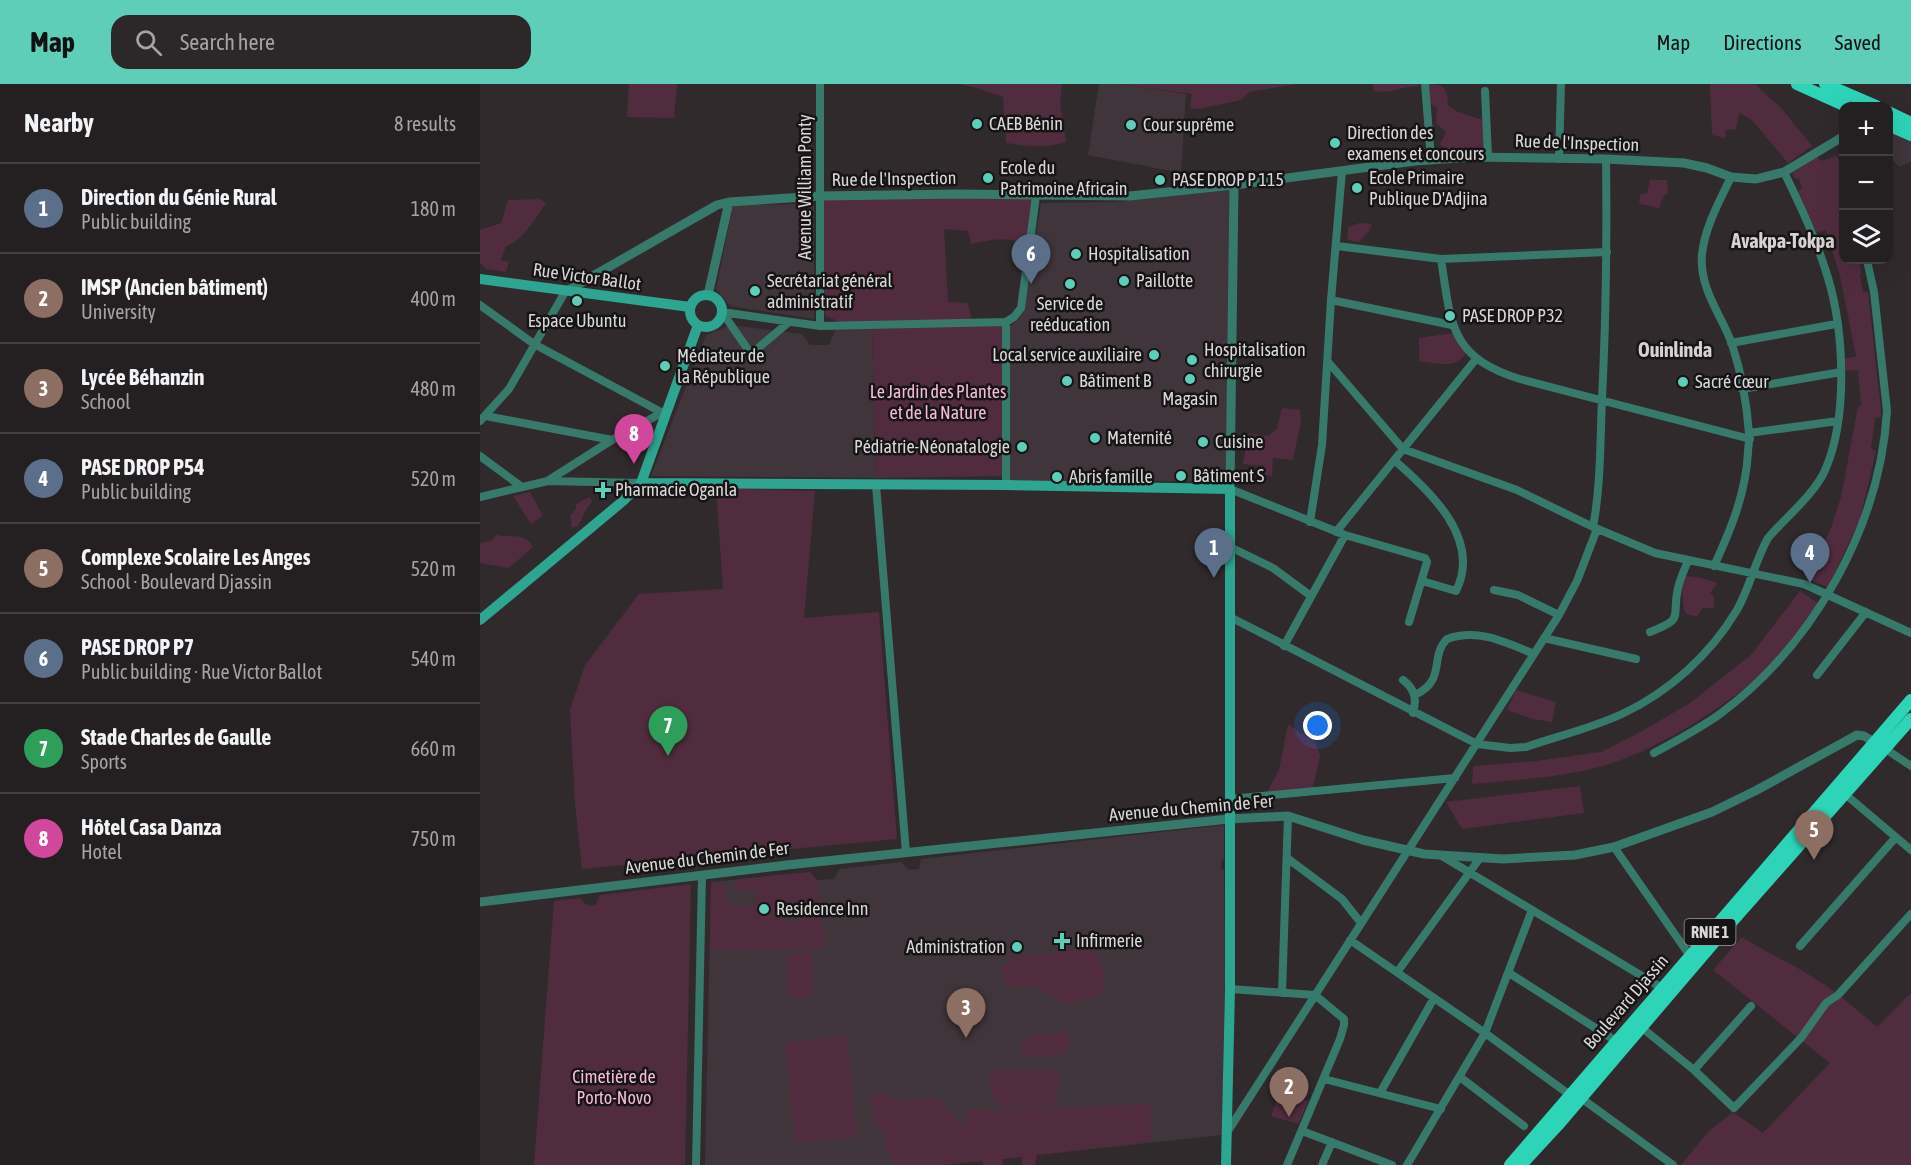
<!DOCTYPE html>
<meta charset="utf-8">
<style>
:root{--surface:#242022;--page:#2c282a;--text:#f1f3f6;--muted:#a3a3a5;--line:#413e40;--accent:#5eceb8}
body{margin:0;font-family:"Asap Condensed",sans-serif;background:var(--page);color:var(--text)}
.controls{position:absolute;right:18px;top:18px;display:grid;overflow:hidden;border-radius:12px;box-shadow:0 6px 24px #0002}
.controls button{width:54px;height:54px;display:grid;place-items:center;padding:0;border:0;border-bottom:2px solid var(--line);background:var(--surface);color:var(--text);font:30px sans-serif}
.you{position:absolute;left:838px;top:642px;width:21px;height:21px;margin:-15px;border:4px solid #fff;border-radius:50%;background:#1a73e8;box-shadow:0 0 0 9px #1a73e833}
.badge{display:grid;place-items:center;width:39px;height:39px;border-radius:50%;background:var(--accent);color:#fff;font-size:20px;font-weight:700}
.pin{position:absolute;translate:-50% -50px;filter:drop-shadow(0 2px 3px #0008)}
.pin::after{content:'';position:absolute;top:32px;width:21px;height:18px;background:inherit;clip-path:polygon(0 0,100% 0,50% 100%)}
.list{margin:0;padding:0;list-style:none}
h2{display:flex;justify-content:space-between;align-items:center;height:78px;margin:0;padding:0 24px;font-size:26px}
h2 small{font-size:20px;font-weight:400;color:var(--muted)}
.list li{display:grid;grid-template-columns:39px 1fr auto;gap:18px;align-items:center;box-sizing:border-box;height:90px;padding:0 24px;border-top:2px solid var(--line)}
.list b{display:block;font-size:22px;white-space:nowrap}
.list p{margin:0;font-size:20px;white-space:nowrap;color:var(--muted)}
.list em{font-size:20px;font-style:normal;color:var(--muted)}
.icon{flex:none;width:33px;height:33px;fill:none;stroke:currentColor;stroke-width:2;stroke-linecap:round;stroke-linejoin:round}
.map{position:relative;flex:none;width:1431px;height:1081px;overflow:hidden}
header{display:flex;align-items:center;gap:36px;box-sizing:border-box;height:84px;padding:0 30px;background:var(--accent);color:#111}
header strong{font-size:28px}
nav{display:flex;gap:33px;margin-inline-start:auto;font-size:21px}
.search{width:420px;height:54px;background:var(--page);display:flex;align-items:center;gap:15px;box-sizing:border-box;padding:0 21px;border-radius:18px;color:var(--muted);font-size:22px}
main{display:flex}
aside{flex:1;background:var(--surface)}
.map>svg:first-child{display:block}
.built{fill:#3f353a}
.green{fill:#512c3f}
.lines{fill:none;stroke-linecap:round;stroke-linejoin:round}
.minor{stroke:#377a6c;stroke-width:8}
.tertiary{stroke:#377a6c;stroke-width:9}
.secondary{stroke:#2da590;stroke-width:10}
.trunk{stroke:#2ed4b8;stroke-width:12}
.poi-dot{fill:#5eceb8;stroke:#161415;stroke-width:2}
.labels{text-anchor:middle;stroke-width:5;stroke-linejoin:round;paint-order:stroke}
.shield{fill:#161415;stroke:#9f9c9e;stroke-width:1.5}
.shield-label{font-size:16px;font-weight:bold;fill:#dad7d8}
.poi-label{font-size:18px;fill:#dad7d8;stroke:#161415;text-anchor:start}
.street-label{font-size:18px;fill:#dad7d8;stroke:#161415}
.park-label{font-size:18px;fill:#f7bbd7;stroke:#161415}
.neighbourhood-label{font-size:20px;font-weight:bold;fill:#d8d1d4;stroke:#161415}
</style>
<header>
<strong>Map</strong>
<div class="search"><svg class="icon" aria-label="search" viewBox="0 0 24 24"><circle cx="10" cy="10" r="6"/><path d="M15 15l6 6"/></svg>Search here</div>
<nav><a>Map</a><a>Directions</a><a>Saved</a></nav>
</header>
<main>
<aside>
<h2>Nearby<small>8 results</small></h2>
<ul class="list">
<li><span class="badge" style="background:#5c6f8a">1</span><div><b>Direction du Génie Rural</b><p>Public building</p></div><em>180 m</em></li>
<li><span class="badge" style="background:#8d6e63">2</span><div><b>IMSP (Ancien bâtiment)</b><p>University</p></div><em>400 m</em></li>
<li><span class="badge" style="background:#8d6e63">3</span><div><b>Lycée Béhanzin</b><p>School</p></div><em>480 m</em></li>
<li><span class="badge" style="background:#5c6f8a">4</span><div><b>PASE DROP P54</b><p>Public building</p></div><em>520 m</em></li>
<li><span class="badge" style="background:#8d6e63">5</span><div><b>Complexe Scolaire Les Anges</b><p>School · Boulevard Djassin</p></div><em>520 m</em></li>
<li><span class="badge" style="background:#5c6f8a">6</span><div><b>PASE DROP P7</b><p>Public building · Rue Victor Ballot</p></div><em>540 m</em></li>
<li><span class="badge" style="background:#2e9e5b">7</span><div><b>Stade Charles de Gaulle</b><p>Sports</p></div><em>660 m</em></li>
<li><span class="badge" style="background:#d1479c">8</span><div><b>Hôtel Casa Danza</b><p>Hotel</p></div><em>750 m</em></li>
</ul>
</aside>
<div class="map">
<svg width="1431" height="1081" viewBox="0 0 1431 1081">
<rect width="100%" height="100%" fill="#302a2d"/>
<path class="built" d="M 619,0 L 640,0 L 706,10 L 701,89 L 608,71 Z
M 1409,45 L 1431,56 L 1431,78 L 1419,83 L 1411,74 L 1409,74 Z
M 750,106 L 748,397 L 528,397 L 530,242 L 538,236 L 544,227 L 561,119 L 635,118 Z
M 334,120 L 334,235 L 250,222 L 236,205 L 253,121 Z
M 251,241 L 322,250 L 330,261 L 349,261 L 356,245 L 392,244 L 396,394 L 171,392 L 226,251 Z
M 744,741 L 744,775 L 741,777 L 741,785 L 744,786 L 745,893 L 742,1051 L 464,1081 L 225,1081 L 231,798 L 330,788 L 337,796 L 354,795 L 360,785 L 421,778 L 429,786 L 439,785 L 441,775 Z"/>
<path class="green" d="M 149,0 L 197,0 L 194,34 L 147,33 Z
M 479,0 L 582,0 L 580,18 L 586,58 C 566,65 547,62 526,59 L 523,13 L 497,4 Z
M 640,0 L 817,0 L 769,8 L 761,16 L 719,25 L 710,24 L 712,10 Z
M 893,0 L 938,0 L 939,2 C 921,2 914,10 894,7 Z
M 946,0 C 964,0 968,4 968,22 L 978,28 L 1006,37 L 1008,66 L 1002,70 L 967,68 L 960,60 L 966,48 L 956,39 L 957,24 L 946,17 Z
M 1230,0 L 1275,0 L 1302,25 L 1332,62 L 1308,79 L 1272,36 L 1259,29 L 1256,45 L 1246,46 L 1245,54 L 1232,51 Z
M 1337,72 L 1341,77 L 1357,72 L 1363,85 L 1364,176 L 1378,176 L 1382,189 L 1380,191 L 1383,208 L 1388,208 L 1401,326 L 1401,333 L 1395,334 L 1391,365 L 1396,367 L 1380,435 L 1348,503 L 1327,495 L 1351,444 L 1361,413 L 1378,323 L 1381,321 L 1378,286 L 1364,287 L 1364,275 L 1376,272 L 1360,192 L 1346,146 L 1337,149 L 1318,107 L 1322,104 L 1319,95 L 1315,95 L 1312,89 Z
M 1170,96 L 1187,96 L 1188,109 L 1183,113 L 1179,124 L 1159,120 L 1160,111 L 1167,109 Z
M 340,112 L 556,112 L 549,165 C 533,150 511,156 491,160 L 488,147 L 464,145 L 468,218 L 488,219 L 492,238 L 366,242 L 345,231 Z
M 59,115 L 66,119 C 55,134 44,156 26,162 L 21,176 L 29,178 L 26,188 L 6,185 L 0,179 L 0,146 L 21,139 L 28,116 Z
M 879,139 L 892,140 L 889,147 L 879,158 L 867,156 L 868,144 Z
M 522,241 L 523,392 L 396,394 L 392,244 Z
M 973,249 L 986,269 C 975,286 957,279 939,277 L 939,254 Z
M 802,324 L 820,326 L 821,336 L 813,376 L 793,374 L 792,392 L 783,391 L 784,382 L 763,380 L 768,349 L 788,352 L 797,345 Z
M 236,404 L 335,407 L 324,534 L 399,528 L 417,755 L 102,785 L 95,720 L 90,626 L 105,581 L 159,510 L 243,505 Z
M 50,408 L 63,432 L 51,440 L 33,412 Z
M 110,413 L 112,418 L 107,424 L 98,442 L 92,444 L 90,432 L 96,424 L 96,420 Z
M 16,451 C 30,454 46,448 53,463 L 29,484 L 0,479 L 0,459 L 11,457 Z
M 1205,492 L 1221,494 L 1238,499 L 1230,509 L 1234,513 L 1234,524 L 1223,524 L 1217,532 L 1209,531 L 1204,527 L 1202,504 Z
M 1320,507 L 1339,520 C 1304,589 1193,663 1119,683 C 1077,694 1034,696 992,700 L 993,682 L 1056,677 L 1121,668 L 1164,646 L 1210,619 L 1271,571 Z
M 1036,606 L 1076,618 L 1072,638 L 1052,635 L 1027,626 Z
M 808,640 L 836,659 L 840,672 L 832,707 L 785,712 L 799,686 Z
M 1100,702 L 1104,729 L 982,745 L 966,718 Z
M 330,788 L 337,796 L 340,818 L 296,818 L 292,834 L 317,839 L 319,826 L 341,827 L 345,865 L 230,866 L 231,798 L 245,800 L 246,820 L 274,823 L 277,807 L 253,807 L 258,795 Z
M 211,800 L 205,1081 L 54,1081 L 74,817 L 101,814 C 105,821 108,823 116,821 L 120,811 Z
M 1262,853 C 1285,868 1309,878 1331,892 C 1356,907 1376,925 1397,943 L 1431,909 L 1431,1081 L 1201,1081 L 1228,1048 L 1253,1028 L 1283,1049 L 1350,979 L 1233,886 Z
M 596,866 L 616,867 C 622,880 629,898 621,911 L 586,921 L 554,902 L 526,902 L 521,882 L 538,873 Z
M 332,869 L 333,914 L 308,914 L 308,870 Z
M 588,948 L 591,959 L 584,969 L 570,972 L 547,973 L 539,968 L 545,955 L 551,950 L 563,951 Z
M 367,952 L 377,1053 L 315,1059 L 305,958 Z
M 517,986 L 567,986 L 578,988 C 580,1002 579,1011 571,1023 L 519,1023 C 509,1012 509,1005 510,990 Z
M 800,1007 L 829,1017 L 818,1040 L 791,1032 Z
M 397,1008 L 407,1010 L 415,1017 L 459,1014 L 478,1039 L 485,1040 L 487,1028 L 491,1023 L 505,1027 L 671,1020 L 671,1058 L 557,1071 L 555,1081 L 542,1081 L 542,1073 L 522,1075 L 523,1081 L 503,1081 L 502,1077 L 464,1081 L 415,1081 C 405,1071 404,1061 403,1048 L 393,1040 L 394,1029 L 389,1017 Z"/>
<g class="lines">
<path class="minor" d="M 340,0 L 340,242
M 945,0 L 951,75
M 1005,7 L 1008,73
M 1079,75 L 1081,0
M 857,162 L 961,175 L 1127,168
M 961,175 C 971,239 969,273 1040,295 L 1270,355
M 851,216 L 972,241
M 0,221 L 54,260 L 181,328
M 242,228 L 340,242 L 526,238 L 534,233 L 541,224 L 556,112
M 242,228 L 271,270 L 309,238
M 1251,259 L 1356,240
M 849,279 L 923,365 L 1037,406 L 1113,443 L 1175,469 L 1324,500 L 1431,549
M 1262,305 L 1361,288
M 6,332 L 132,356
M 0,337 L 29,305 L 85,208
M 1269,349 L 1358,337
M 0,372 L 42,403
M 914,376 C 950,407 1002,455 976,507 L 942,497
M 69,396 L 132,356 L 185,327
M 396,401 L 426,769
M 526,401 L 526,238
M 750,405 L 865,451 L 945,474 L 947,478 L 929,538
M 0,413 L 68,397 L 161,399
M 830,438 L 842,361 L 851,216 L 862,87
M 1113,443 C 1121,401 1120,358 1122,315 C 1126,235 1127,155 1126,75
M 856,448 L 996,275
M 750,463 L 793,484 L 831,512
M 1234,482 C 1251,445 1266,409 1268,368 C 1268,362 1270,356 1269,350 C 1267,321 1261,288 1252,260 C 1241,230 1219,205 1222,170 C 1225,143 1239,118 1251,93
M 1014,506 L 1038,511 L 1079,531
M 750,533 L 997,660 L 1030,664 L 1046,663 C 1078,652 1112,644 1142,630 C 1189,608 1230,571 1257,526 C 1270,503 1275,477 1288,454 C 1306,433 1336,409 1346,384 C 1368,332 1364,247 1348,194 C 1337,157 1321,123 1304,88
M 1170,548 C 1206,534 1191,534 1198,504 C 1200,495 1204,486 1208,477
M 1064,554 L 1156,575
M 804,562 L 865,451
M 1337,591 L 1386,528
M 923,596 C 935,605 937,615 933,629
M 935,611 C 967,596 949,573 967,555 C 998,544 1025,558 1054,570
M 1404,664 L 1431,682
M 1174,669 C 1196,657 1219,645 1240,630 C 1333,561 1400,443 1407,327 L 1394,208 L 1388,181
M 1365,710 L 1431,766
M 750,715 L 975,694
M 1134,763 L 1210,872
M 962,772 L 1182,904
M 807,774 L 862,815 L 881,839
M 870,856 L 1005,949 L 1090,1011
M 1320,862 L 1416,753
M 918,887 L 1000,774
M 1029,889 L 1136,957
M 750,905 L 835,911 L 864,935 L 864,941 L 860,955 L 807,1081
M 802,909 L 808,732
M 1161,943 L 1214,986 L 1254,1024 L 1321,954 L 1346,919 L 1358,911 L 1431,830
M 1214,986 L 1271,922
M 980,993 L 1044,1042
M 844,995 L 961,1025
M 900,1009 L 954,914
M 1101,1014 L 1193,1081
M 748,1047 L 1079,531 L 1097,497 L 1117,445
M 822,1047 L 912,1081
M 216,1081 L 222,791
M 842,1081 L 852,1058
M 927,1081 L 1005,949 L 1052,826"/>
<path class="tertiary" d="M 85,208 L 237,121 L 249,118 L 340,112 L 480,110 L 650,112 L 754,101 L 935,77 L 992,73 L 1126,75 L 1204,79 L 1227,84 L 1251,93 L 1276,95 L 1304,88 L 1364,52
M 228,211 L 249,118
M 750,405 L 754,101
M 0,818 L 307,781 L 749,735 L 808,732 L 883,756 L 944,770 L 1023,775 L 1095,771 L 1134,763 L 1232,728 L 1275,707 L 1377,651 L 1384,652 L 1399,661"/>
<path class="secondary" d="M 0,195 L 210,223
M210 227a16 16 0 1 1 32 0a16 16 0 1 1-32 0Z
M 161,399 L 526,401 L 750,405 L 750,905 L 746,1081
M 0,536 L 143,417 L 161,399 L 218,241"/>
<path class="trunk" d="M 1317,0 L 1366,22
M 1345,0 L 1396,22
M 1408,28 L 1431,39
M 1408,41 L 1431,51
M 1030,1081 L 1431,616
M 1041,1081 L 1078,1041 L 1247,843 L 1431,635"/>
</g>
<g class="poi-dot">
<circle cx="497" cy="40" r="6"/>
<circle cx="651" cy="41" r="6"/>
<circle cx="855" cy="59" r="6"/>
<circle cx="508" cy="94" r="6"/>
<circle cx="680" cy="96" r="6"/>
<circle cx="877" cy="104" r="6"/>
<circle cx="596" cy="170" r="6"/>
<circle cx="644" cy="197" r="6"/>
<circle cx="590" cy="200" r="6"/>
<circle cx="275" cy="207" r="6"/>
<circle cx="97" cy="217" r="6"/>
<circle cx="970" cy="232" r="6"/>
<circle cx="674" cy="271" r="6"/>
<circle cx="712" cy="276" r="6"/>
<circle cx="185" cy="282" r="6"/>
<circle cx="710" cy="295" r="6"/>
<circle cx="587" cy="297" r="6"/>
<circle cx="1203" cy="298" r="6"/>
<circle cx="615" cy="354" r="6"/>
<circle cx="723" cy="358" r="6"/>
<circle cx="542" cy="363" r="6"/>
<circle cx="701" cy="392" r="6"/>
<circle cx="577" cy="393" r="6"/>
<path d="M120 397h6v6h6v6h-6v6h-6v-6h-6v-6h6z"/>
<circle cx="284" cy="825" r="6"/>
<path d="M579 848h6v6h6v6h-6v6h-6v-6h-6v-6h6z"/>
<circle cx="537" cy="863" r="6"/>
</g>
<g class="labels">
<rect class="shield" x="1204.5" y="835" width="51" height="26" rx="4.5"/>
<g class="shield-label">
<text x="1230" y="854">RNIE 1</text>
</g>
<g class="poi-label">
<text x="509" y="46">CAEB Bénin</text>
<text x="663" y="47">Cour suprême</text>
<text x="867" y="55">Direction des<tspan x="867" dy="21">examens et concours</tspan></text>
<text x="520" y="90">Ecole du<tspan x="520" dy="21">Patrimoine Africain</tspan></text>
<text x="889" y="100">Ecole Primaire<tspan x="889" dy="21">Publique D'Adjina</tspan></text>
<text x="692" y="102">PASE DROP P 115</text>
<text x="608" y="176">Hospitalisation</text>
<text x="287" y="203">Secrétariat général<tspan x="287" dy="21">administratif</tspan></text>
<text x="656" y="203">Paillotte</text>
<text x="590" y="226" text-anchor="middle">Service de<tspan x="590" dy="21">reéducation</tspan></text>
<text x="982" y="238">PASE DROP P32</text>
<text x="97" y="243" text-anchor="middle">Espace Ubuntu</text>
<text x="724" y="272">Hospitalisation<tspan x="724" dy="21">chirurgie</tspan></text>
<text x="662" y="277" text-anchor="end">Local service auxiliaire</text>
<text x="197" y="278">Médiateur de<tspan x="197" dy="21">la République</tspan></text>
<text x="599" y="303">Bâtiment B</text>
<text x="1215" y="304">Sacré Cœur</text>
<text x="710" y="321" text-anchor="middle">Magasin</text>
<text x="627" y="360">Maternité</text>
<text x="735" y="364">Cuisine</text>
<text x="530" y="369" text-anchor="end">Pédiatrie-Néonatalogie</text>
<text x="713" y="398">Bâtiment S</text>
<text x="589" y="399">Abris famille</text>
<text x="135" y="412">Pharmacie Oganla</text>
<text x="296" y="831">Residence Inn</text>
<text x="596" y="863">Infirmerie</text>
<text x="525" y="869" text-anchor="end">Administration</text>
</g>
<g class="street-label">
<text transform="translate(1097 59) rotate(2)" y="6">Rue de l'Inspection</text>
<text transform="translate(414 95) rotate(-1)" y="6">Rue de l'Inspection</text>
<text transform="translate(325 103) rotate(-90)" y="6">Avenue William Ponty</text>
<text transform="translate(107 193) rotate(8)" y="6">Rue Victor Ballot</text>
<text transform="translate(711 724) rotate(-5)" y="6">Avenue du Chemin de Fer</text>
<text transform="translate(227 774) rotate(-7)" y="6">Avenue du Chemin de Fer</text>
<text transform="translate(1146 918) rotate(-49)" y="6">Boulevard Djassin</text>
</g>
<g class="park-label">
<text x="458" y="314">Le Jardin des Plantes<tspan x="458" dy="21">et de la Nature</tspan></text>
<text x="134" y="999">Cimetière de<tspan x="134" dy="21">Porto-Novo</tspan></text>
</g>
<g class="neighbourhood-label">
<text x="1303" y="164">Avakpa-Tokpa</text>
<text x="1195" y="273">Ouinlinda</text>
</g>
</g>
</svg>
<div class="controls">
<button>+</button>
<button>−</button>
<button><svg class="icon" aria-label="layers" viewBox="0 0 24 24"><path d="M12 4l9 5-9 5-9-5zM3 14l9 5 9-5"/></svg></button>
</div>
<div class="you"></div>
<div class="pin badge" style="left:734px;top:494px;background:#5c6f8a">1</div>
<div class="pin badge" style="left:809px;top:1033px;background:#8d6e63">2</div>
<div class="pin badge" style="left:486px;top:954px;background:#8d6e63">3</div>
<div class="pin badge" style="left:1330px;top:499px;background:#5c6f8a">4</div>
<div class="pin badge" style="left:1334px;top:776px;background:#8d6e63">5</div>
<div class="pin badge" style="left:551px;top:200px;background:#5c6f8a">6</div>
<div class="pin badge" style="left:188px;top:672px;background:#2e9e5b">7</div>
<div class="pin badge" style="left:154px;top:380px;background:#d1479c">8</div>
</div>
</main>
